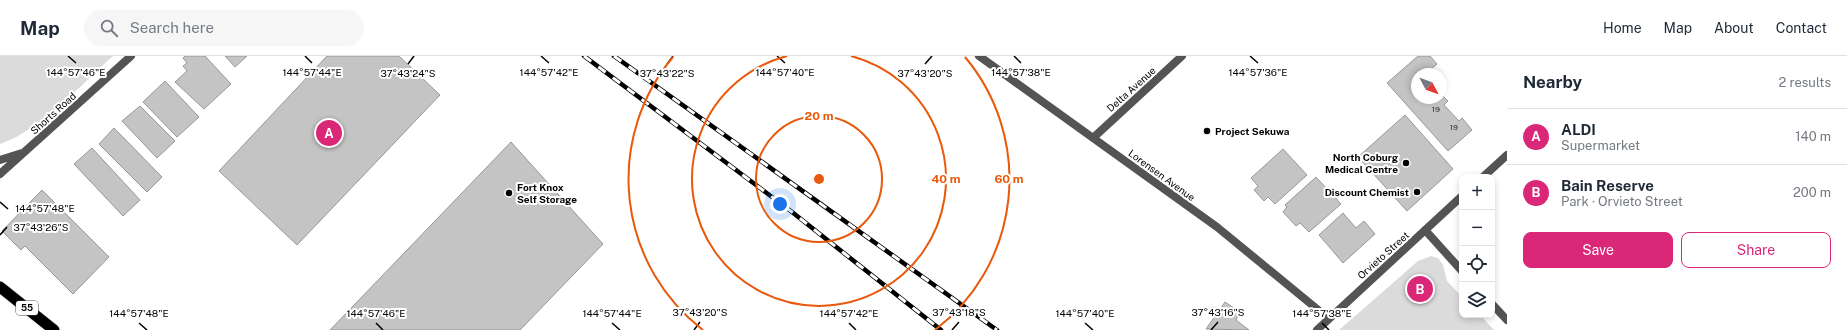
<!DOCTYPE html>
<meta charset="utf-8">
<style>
:root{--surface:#fff;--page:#f6f6f7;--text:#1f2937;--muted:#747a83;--line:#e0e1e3;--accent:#db2777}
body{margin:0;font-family:"Public Sans",sans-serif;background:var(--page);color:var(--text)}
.controls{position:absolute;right:12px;bottom:12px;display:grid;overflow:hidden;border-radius:8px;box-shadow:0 2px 6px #0003}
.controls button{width:36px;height:36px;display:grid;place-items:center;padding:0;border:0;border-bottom:1px solid var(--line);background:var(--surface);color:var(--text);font:20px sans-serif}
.compass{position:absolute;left:1411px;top:12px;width:36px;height:36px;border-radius:50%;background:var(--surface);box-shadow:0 2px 6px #0003;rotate:131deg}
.you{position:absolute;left:780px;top:148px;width:14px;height:14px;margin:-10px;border:3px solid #fff;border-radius:50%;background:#1a73e8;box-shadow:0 0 0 6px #1a73e833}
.badge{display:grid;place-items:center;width:26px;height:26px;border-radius:50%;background:var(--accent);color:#fff;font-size:13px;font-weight:700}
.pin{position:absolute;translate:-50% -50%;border:2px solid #fff;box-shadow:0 1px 4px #0006}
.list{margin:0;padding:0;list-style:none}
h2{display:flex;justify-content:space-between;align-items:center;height:52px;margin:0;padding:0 16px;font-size:17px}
h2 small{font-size:13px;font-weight:400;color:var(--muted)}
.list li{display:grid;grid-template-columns:26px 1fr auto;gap:12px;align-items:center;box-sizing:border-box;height:56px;padding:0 16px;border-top:1px solid var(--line)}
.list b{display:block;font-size:15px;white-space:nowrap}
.list p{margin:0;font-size:13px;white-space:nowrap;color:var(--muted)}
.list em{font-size:13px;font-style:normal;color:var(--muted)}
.actions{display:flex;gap:8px;padding:12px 16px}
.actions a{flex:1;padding:9px 0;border:1px solid var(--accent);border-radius:8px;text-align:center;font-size:14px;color:var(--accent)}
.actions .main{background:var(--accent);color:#fff}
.icon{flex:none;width:22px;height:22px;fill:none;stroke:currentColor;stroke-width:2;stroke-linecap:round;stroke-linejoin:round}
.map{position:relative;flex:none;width:1507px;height:274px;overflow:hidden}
header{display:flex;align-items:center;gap:24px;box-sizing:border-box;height:56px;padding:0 20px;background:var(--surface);border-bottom:1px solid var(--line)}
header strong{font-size:19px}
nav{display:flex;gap:22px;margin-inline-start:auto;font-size:14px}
.search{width:280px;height:36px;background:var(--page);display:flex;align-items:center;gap:10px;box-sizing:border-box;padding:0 14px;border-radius:22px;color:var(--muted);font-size:15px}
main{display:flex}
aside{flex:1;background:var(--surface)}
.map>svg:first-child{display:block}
.green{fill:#dbdbdb}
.building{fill:#c4c4c4;stroke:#989898}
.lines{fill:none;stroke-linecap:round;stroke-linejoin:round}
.trunk-casing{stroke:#dbdbdb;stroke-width:12}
.minor{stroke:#545454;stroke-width:8}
.trunk{stroke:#000;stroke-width:11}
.rail-casing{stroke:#000;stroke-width:4.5}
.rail{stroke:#fff;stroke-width:3;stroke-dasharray:9;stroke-linecap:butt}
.ticks{fill:none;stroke:#000;stroke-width:1.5}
.ring{fill:none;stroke:#e8590c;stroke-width:2}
.poi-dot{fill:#000;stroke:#fff;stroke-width:1.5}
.labels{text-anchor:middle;stroke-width:4;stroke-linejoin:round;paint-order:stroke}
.number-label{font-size:8px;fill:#313131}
.shield{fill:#fff;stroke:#4c4c4c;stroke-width:1}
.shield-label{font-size:9px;font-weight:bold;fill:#000}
.street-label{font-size:10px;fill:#000;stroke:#fff}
.poi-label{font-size:10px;font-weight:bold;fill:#000;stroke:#fff;text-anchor:start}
.ticks-label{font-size:10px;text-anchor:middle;fill:#000;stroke:#fff;stroke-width:4;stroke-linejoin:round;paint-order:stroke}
.centre{fill:#e8590c;stroke:#fff;stroke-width:2}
.ring-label{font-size:12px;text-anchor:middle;font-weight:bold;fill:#e8590c;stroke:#fff;stroke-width:4;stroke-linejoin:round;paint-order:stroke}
</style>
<header>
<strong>Map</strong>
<div class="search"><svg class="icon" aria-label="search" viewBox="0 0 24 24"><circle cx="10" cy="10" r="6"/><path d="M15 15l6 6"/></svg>Search here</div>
<nav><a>Home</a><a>Map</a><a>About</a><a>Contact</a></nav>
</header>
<main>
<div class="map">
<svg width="1507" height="274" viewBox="0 0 1507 274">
<rect width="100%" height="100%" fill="#fff"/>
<path class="green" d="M 0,0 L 113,0 C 83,27 38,76 0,88 Z
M 1431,200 L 1438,202 L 1443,209 L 1447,225 L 1462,241 L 1462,259 L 1480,259 L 1494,274 L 1339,274 L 1418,205 Z"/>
<path class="building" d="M 185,0 L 205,0 L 231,28 L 204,53 L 175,26 L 187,15 L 183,10 L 187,7 L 183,2 Z
M 225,0 L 247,0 L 235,11 Z
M 327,0 L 399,0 L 440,39 L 297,189 L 219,115 Z
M 1418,0 L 1430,0 L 1437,8 L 1425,18 L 1417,18 L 1417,42 L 1441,42 L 1441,38 L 1448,45 L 1444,49 L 1459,65 L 1462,62 L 1472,74 L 1448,95 L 1387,27 Z
M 165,25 L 199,61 L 177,81 L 143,46 Z
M 140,50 L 175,85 L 157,102 L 122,65 Z
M 1405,59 L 1453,113 L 1407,155 L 1358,101 Z
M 114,72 L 162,121 L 147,136 L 99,88 Z
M 511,86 L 603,188 L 520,274 L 330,274 Z
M 92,92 L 140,144 L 123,160 L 74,108 Z
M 1283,93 L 1307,119 L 1275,148 L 1268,141 L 1264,145 L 1254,134 L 1258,130 L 1251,122 Z
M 1316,121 L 1341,148 L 1309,176 L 1300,167 L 1296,170 L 1283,156 L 1287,151 L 1285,149 Z
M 42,134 L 109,201 L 73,238 L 25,190 L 21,194 L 2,175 Z
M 1343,157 L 1356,172 L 1364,165 L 1375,178 L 1343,207 L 1319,179 Z
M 1225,246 L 1240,256 L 1236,264 L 1249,274 L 1206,273 Z"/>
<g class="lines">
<g class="trunk-casing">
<path id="trunk" d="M 0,231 L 54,274"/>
</g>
<path class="minor" d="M 979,0 L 1217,171 L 1328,262
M 1093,82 L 1182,0
M 0,104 L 22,97
M 0,118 L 131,0
M 1483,121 L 1507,99
M 1425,174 L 1462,215
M 1492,248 L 1507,264
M 1317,274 L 1462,140"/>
<use href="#trunk" class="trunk"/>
<g class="rail-casing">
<path id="rail" d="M 584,0 L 792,156 L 941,274
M 614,0 L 997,274"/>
</g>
<use href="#rail" class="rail"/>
</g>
<path class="ticks" d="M 68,0 L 76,7M 305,0 L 312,7M 541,0 L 549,7M 777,0 L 785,7M 1014,0 L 1021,7M 1250,0 L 1258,7M 408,8 L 414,0M 667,8 L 673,0M 925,8 L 932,0M 0,146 L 8,153M 0,179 L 7,171M 139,267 L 147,274M 376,267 L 383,274M 612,267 L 620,274M 849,267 L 856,274M 1085,267 L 1093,274M 1322,267 L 1329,274M 694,274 L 700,266M 952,274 L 959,266M 1211,274 L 1218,266"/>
<g class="ring">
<circle cx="819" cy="123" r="63"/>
<path d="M851 0A127 127 0 1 1 787 0"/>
<path d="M703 274A190 190 0 0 1 673 1M965 1A190 190 0 0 1 935 274"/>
</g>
<g class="poi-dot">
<circle cx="1207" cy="75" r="4"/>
<circle cx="1406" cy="107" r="4"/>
<circle cx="1417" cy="136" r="4"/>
<circle cx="509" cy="137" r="4"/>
</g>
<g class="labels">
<g class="number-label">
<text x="1436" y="56">19</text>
<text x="1454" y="74">19</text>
</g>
<rect class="shield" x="16" y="245" width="22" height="14" rx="3"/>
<g class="shield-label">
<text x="27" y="255">55</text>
</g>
<g class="street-label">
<text transform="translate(1131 33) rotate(-42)" y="4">Delta Avenue</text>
<text transform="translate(53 57) rotate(-42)" y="4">Shorts Road</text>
<text transform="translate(1162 119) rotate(36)" y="4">Lorensen Avenue</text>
<text transform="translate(1383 199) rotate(-42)" y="4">Orvieto Street</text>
</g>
<g class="poi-label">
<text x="1215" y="79">Project Sekuwa</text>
<text x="1398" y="105" text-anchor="end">North Coburg<tspan x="1398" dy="12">Medical Centre</tspan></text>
<text x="517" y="135">Fort Knox<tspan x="517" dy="12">Self Storage</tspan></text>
<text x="1409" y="140" text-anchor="end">Discount Chemist</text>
</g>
</g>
<g class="ticks-label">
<text x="76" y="20">144°57'46"E</text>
<text x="312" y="20">144°57'44"E</text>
<text x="549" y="20">144°57'42"E</text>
<text x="785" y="20">144°57'40"E</text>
<text x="1021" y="20">144°57'38"E</text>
<text x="1258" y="20">144°57'36"E</text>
<text x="408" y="21">37°43'24"S</text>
<text x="667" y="21">37°43'22"S</text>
<text x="925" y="21">37°43'20"S</text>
<text x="45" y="156">144°57'48"E</text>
<text x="41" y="175">37°43'26"S</text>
<text x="700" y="260">37°43'20"S</text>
<text x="959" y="260">37°43'18"S</text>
<text x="1218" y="260">37°43'16"S</text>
<text x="139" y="261">144°57'48"E</text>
<text x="376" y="261">144°57'46"E</text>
<text x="612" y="261">144°57'44"E</text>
<text x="849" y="261">144°57'42"E</text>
<text x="1085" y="261">144°57'40"E</text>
<text x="1322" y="261">144°57'38"E</text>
</g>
<circle cx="819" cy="123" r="6" class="centre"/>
<g class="ring-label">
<text x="819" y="64">20 m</text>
<text x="946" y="127">40 m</text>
<text x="1009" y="127">60 m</text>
</g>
</svg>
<div class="controls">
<button>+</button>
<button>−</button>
<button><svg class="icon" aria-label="locate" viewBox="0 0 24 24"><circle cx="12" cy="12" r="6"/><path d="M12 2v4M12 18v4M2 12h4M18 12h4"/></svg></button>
<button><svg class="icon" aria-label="layers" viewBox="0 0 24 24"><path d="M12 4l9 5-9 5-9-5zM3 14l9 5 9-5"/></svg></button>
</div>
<svg class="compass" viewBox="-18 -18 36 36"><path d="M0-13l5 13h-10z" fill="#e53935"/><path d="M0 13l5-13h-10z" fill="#747a83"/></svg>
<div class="you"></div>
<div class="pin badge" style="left:329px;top:77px">A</div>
<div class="pin badge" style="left:1420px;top:233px">B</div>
</div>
<aside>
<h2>Nearby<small>2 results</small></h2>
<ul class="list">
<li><span class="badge">A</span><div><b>ALDI</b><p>Supermarket</p></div><em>140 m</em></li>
<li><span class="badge">B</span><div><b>Bain Reserve</b><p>Park · Orvieto Street</p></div><em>200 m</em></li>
</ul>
<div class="actions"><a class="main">Save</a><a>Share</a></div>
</aside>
</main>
